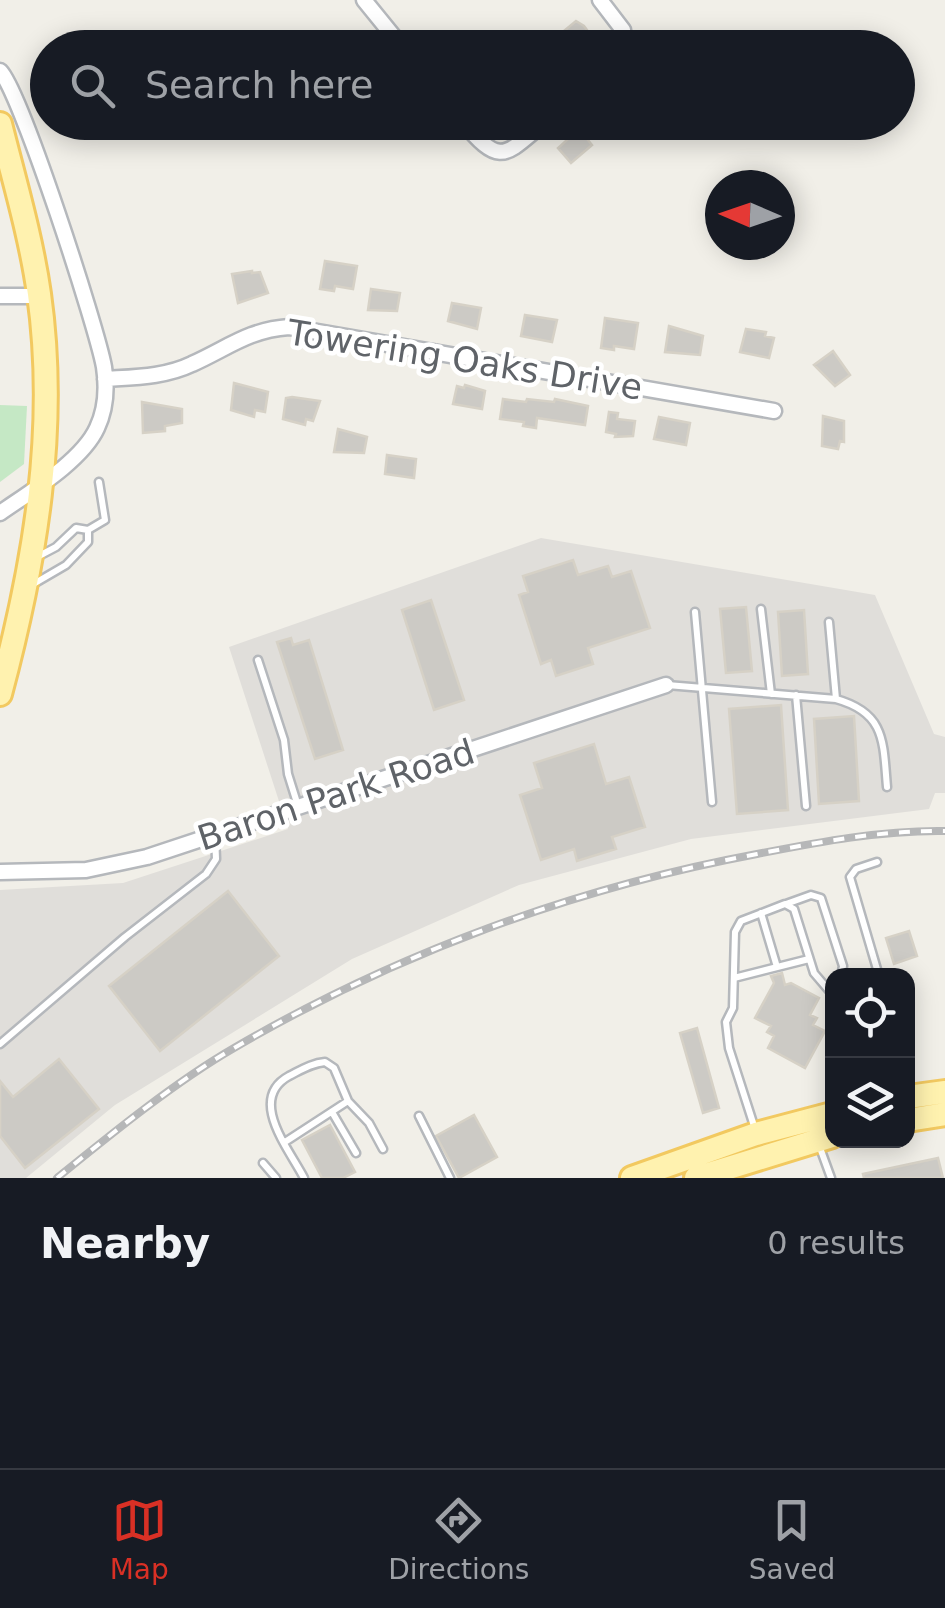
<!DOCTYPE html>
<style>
:root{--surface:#171b24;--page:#20242c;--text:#f1f3f6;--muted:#9ea1a6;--line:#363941;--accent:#d93025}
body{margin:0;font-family:"DejaVu Sans",sans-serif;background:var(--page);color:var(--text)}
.controls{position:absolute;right:30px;bottom:30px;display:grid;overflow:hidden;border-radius:20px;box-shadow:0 5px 25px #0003}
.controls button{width:90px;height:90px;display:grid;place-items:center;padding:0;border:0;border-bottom:2px solid var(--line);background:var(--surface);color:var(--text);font:50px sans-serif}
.compass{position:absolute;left:705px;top:170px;width:90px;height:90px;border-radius:50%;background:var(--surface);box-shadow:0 5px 25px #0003;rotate:272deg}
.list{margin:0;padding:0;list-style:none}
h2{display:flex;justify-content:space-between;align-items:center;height:130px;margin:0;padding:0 40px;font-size:42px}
h2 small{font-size:32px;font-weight:400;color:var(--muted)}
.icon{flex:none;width:55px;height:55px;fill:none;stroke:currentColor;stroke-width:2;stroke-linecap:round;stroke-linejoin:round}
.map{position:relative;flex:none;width:945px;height:1178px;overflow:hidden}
.search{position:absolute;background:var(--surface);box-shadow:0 5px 25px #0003;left:30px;right:30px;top:30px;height:110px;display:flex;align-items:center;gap:25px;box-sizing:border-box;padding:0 35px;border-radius:55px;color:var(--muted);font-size:38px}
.sheet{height:290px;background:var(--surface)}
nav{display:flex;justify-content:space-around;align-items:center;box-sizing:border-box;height:140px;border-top:2px solid var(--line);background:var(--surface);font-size:28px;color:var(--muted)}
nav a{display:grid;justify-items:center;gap:5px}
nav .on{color:var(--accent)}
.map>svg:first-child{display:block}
.industrial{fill:#e0deda}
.green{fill:#c5e8c5}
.building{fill:#cccac5;stroke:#d6d1c6;stroke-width:2.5}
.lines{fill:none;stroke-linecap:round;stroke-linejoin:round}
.lane-casing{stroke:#b5b8bc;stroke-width:11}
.street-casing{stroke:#b5b8bc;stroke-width:19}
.primary-casing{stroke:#f2c960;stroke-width:28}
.lane{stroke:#fff;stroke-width:6}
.street{stroke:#fff;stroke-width:14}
.primary{stroke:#fff2af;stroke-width:22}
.rail-casing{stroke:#b6b7b8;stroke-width:8}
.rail{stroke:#fff;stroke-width:4;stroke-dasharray:11;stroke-linecap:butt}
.labels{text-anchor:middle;stroke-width:9;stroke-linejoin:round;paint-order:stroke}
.street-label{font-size:35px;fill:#5f6368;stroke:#fff}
</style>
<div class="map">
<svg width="945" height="1178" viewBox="0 0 945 1178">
<rect width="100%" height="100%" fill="#f1efe8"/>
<path class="industrial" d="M 541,538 L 875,595 L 934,734 L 945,737 L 945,793 L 935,793 L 929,809 L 691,839 L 519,885 L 352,959 L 115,1105 L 26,1178 L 0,1178 L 0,890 L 123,883 L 288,829 L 229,647 Z"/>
<path class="green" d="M 0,405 L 27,406 L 24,464 L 0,482 Z"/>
<path class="building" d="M 576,21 L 584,26 L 600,48 L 578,48 L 564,31 Z
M 579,129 L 592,145 L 571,163 L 558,148 Z
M 325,261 L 357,266 L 353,289 L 335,286 L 334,291 L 320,289 Z
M 252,271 L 252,273 L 260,272 L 268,293 L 238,303 L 232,274 Z
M 371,289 L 400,293 L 397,311 L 368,310 Z
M 452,303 L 481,308 L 477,329 L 448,321 Z
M 525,315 L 557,320 L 552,342 L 521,336 Z
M 605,318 L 638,323 L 634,349 L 614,346 L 614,350 L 601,348 Z
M 669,326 L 703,336 L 700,355 L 665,352 Z
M 746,329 L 766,332 L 765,336 L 774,338 L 769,358 L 740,352 Z
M 833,351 L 850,375 L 835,386 L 814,365 Z
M 234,383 L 268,392 L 265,412 L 255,410 L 254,417 L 231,410 Z
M 465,385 L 485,391 L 482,409 L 453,404 L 457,386 L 464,388 Z
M 292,397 L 320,401 L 313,421 L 306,419 L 305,425 L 283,419 L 286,398 Z
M 503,399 L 526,402 L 527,399 L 554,402 L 555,399 L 588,406 L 585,425 L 537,418 L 536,428 L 523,426 L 524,422 L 500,419 Z
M 142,402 L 182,409 L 182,423 L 165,426 L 165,431 L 143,433 Z
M 609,412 L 618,413 L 617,419 L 635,421 L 633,436 L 615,437 L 616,434 L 606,432 Z
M 823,416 L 844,421 L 844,442 L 840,441 L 838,449 L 822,446 Z
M 659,417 L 690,423 L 686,445 L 654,439 Z
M 338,429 L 367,437 L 364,453 L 334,452 Z
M 387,455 L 416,459 L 414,478 L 385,474 Z
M 573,560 L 578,575 L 608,566 L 612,577 L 631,571 L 650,628 L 588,648 L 593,664 L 556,676 L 551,660 L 541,664 L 519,595 L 528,592 L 523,576 Z
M 431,600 L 464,700 L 434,710 L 402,610 Z
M 746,607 L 752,671 L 726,673 L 720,609 Z
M 804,610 L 808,674 L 782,676 L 778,612 Z
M 291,638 L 293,645 L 309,640 L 343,750 L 315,759 L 277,642 Z
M 781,705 L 788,810 L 737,814 L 729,709 Z
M 854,716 L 859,801 L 819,804 L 814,719 Z
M 594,744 L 606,784 L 629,777 L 645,827 L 612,837 L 616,849 L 577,861 L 574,849 L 541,860 L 520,795 L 542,788 L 534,763 Z
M 228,891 L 279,956 L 160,1051 L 109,986 Z
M 909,931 L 917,956 L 894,964 L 886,938 Z
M 782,973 L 785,985 L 791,983 L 819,998 L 810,1015 L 817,1018 L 813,1025 L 825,1031 L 805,1068 L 768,1048 L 774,1036 L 767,1032 L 771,1026 L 755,1018 L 774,983 L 771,976 Z
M 697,1028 L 719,1108 L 703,1113 L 680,1033 Z
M 59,1059 L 99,1109 L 25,1168 L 0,1136 L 0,1081 L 13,1097 Z
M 474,1115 L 497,1157 L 459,1178 L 436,1136 Z
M 330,1125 L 355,1172 L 343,1178 L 322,1178 L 302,1140 Z
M 938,1158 L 943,1178 L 864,1178 L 863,1174 Z"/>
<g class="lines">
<g class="lane-casing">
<path id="lane" d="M 88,530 L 105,520 L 99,482
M 30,586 L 66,565 L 88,542 L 88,530 L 76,528 L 56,547 L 37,557
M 761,609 L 771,694
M 695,612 L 712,802
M 829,622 L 836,699
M 258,660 L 284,740 L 288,774 L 298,806
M 667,685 L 836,699 C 886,713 883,742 887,787
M 796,695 L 806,806
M 877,862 L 856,869 L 850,877 L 879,976
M 786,904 L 811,895 L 821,898 L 843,966 L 841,976
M 761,913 L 777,967
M 734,978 L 809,959
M 0,1044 L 125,937 L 206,874 L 216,859 L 215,836
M 348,1101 L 369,1123 L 383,1149
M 332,1112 L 356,1153
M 419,1116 L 450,1178
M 755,1129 L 729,1048 L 726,1022 L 733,1008 L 735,932 L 741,921 L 785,904 L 794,909 L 814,973 L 832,994
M 285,1142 L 348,1101 L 334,1068 L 325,1062 C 312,1063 301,1070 289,1076 C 247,1099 289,1149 304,1178
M 819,1145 L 831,1178
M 263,1163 L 276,1178"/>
</g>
<g class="street-casing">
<path id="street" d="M 364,0 L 403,48
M 600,0 L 623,30 L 624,48
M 0,71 C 21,92 97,328 104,367 C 107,387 106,409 97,428 C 82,461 30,492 0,513
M 463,122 C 501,168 505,155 545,122
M 0,296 L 39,296
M 105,379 C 135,377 165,377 192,364 C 228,348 248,330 289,327 L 774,411
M 0,872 L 86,870 L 147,857 L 666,685"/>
</g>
<g class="primary-casing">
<path id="primary" d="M 0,124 C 14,180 31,237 39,294 C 58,429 35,563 0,694
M 908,1097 L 945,1092
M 908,1120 L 945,1114
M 632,1178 L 756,1134 L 832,1114
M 696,1178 L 832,1136"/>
</g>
<use href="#lane" class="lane"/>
<use href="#street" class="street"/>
<use href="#primary" class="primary"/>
<g class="rail-casing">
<path id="rail" d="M 57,1178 C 110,1135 175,1082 234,1048 C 395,954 574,888 757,854 C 819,842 882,830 945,831"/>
</g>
<use href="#rail" class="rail"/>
</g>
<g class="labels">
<g class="street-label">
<text transform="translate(465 360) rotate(9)" y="12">Towering Oaks Drive</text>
<text transform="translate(336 795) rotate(-18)" y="12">Baron Park Road</text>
</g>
</g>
</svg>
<div class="controls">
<button><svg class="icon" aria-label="locate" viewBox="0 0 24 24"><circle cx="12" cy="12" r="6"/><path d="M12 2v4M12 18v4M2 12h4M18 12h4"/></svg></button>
<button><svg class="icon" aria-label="layers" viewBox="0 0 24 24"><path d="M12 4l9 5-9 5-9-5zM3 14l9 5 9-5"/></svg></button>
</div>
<svg class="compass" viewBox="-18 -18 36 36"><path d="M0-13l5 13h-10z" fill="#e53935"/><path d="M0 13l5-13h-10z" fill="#9ea1a6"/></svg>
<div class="search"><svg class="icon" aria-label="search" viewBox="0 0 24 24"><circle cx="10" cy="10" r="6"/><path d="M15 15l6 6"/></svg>Search here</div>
</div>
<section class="sheet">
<h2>Nearby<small>0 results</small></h2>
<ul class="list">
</ul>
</section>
<nav>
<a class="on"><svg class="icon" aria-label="map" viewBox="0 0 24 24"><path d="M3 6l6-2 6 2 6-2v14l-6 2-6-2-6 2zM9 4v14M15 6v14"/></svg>Map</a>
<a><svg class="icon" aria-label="directions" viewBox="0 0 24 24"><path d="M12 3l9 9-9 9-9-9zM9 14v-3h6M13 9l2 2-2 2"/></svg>Directions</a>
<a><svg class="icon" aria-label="saved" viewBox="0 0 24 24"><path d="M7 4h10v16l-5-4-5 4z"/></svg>Saved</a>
</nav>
